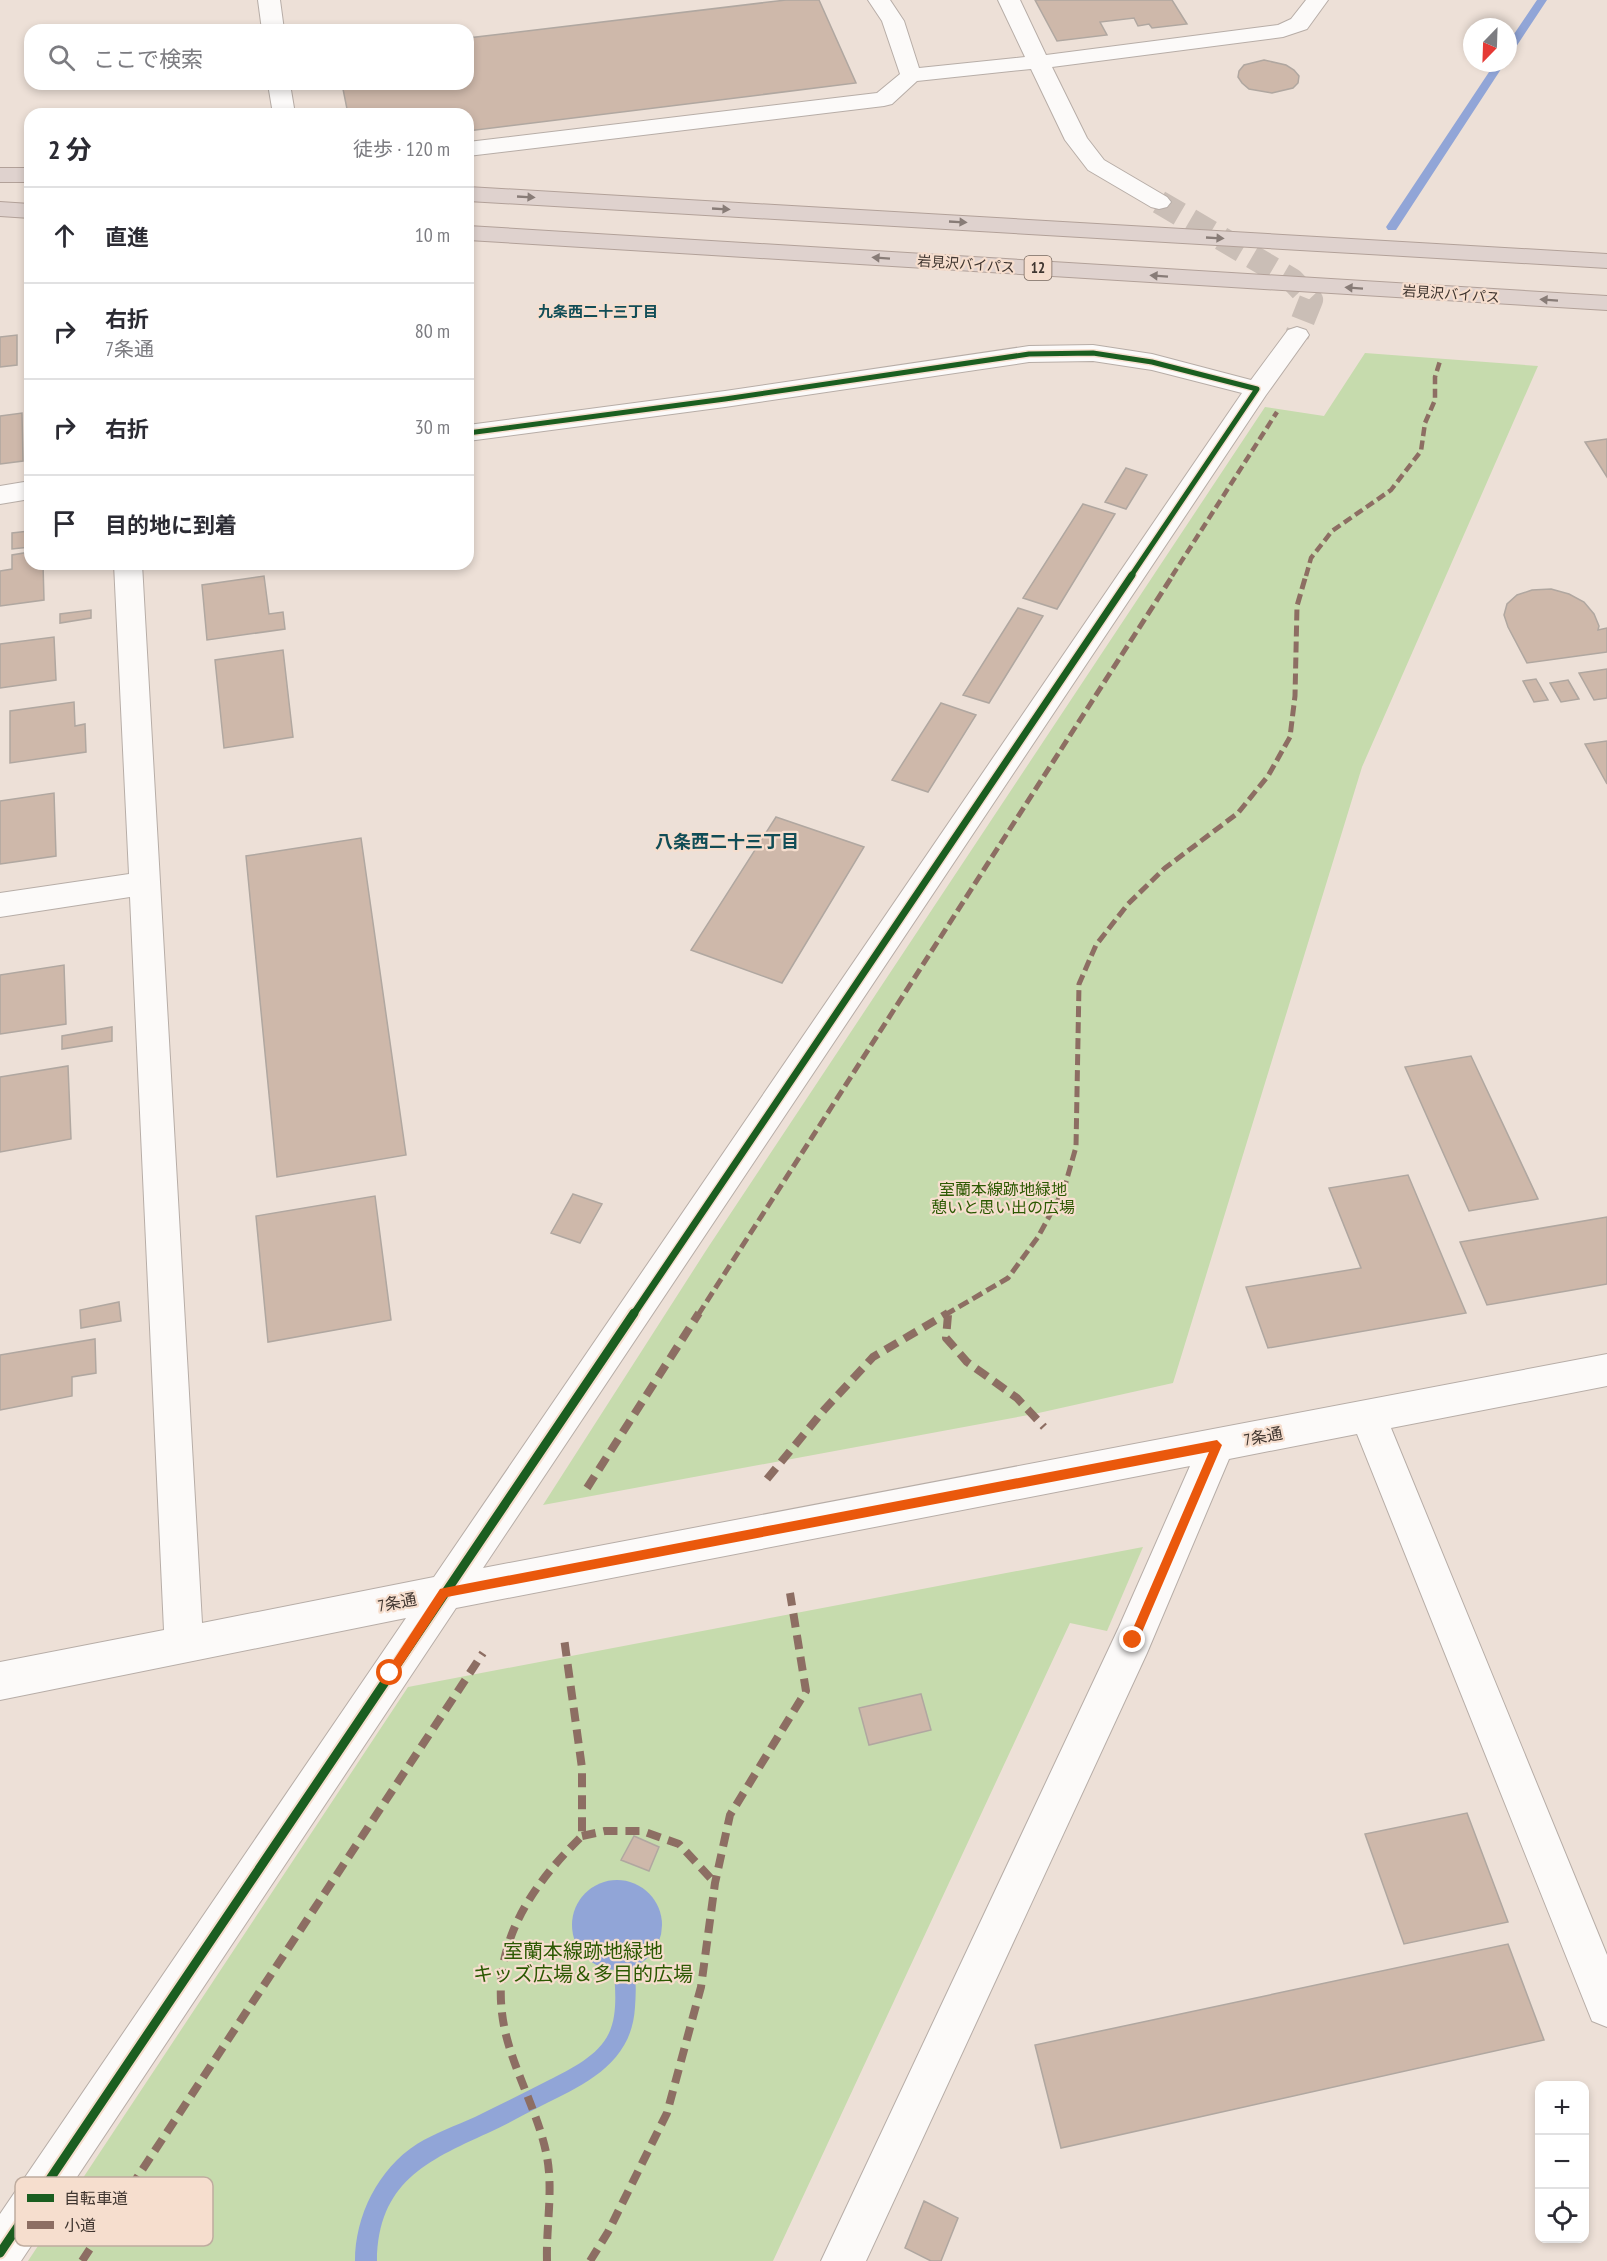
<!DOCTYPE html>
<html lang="ja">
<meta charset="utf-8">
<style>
:root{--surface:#fff;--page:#f2f2f3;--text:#2b2b33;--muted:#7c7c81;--line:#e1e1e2}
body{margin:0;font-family:"PT Sans Narrow","Noto Sans JP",sans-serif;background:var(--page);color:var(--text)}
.controls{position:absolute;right:18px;bottom:18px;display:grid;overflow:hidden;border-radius:12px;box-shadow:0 3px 9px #0003}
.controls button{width:54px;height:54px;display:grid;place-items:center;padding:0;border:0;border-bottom:2px solid var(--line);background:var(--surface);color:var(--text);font:30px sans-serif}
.compass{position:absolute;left:1463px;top:18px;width:54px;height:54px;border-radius:50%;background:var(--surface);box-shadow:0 3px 9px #0003;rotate:203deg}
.stop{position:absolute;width:18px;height:18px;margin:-14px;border:4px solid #ea580c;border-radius:50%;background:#fff}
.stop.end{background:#ea580c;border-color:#fff;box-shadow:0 2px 6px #0008}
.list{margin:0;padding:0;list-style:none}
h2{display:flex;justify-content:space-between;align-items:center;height:78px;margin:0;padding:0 24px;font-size:26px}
h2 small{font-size:20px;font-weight:400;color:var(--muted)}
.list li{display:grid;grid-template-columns:39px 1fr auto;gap:18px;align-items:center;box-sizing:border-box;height:96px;padding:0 24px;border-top:2px solid var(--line)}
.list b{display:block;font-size:22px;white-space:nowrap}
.list p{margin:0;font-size:20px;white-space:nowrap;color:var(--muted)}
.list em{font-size:20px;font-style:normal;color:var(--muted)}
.icon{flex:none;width:33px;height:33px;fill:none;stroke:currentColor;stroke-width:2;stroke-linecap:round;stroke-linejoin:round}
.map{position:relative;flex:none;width:1607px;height:2261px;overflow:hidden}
.search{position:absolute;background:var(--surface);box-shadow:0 3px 9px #0003;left:24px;top:24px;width:450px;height:66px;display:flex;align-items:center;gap:15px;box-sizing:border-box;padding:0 21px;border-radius:18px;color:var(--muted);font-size:22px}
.panel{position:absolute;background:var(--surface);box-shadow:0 3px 9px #0003;left:24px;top:108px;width:450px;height:462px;border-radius:18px}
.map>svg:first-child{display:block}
.green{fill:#c6dbad}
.water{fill:#91a5d7}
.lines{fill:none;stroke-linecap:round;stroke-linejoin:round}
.stream{fill:#91a5d7;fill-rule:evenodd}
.building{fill:#ceb8aa;stroke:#b0a7a0;stroke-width:1.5}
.minor-tunnel{stroke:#cabeb6;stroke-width:24;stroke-dasharray:24 12;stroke-linecap:butt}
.minor-casing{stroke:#b7ada7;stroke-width:2}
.highway-casing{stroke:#b2a199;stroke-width:2}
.minor{fill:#fcfaf9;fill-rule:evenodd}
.highway{fill:#dfd2ce;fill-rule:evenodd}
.quiet-far2{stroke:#8d6e63;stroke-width:4.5;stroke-dasharray:9 4.5;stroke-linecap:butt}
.quiet-far1{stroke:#8d6e63;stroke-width:5;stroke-dasharray:11 5;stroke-linecap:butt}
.quiet{stroke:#8d6e63;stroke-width:8;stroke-dasharray:14 8;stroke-linecap:butt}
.cycleway-far2-casing{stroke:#f6dece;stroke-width:8}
.cycleway-far1-casing{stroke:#f6dece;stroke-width:10}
.cycleway-casing{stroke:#f6dece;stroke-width:13}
.cycleway-far2{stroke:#1b5e20;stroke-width:5}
.cycleway-far1{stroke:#1b5e20;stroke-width:7}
.cycleway{stroke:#1b5e20;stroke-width:9}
.oneway{fill:#887c77}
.route{fill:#ea580c}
.labels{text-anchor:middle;stroke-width:4.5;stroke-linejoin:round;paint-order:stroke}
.far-street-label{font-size:14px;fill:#403630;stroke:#f6dece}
.shield{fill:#f6dece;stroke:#77685f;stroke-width:1.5}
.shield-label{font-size:15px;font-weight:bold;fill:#403630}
.far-neighbourhood-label{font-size:15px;font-weight:bold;fill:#114d56;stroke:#f6dece}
.park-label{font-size:16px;fill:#2c5902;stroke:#f6dece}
.street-label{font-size:16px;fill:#403630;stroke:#f6dece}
.neighbourhood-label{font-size:18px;font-weight:bold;fill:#114d56;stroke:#f6dece}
.near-park-label{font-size:20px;fill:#2c5902;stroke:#f6dece}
.key{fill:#f6dece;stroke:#bfac9f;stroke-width:1.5}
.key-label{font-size:16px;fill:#403630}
</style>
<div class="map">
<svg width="1607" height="2261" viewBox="0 0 1607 2261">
<rect width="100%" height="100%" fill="#ede0d7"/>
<path class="green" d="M 1365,353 L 1538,366 L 1362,767 L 1173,1383 L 1034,1414 L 543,1505 L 707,1249 L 1265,407 L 1324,416 Z
M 1143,1547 L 1107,1631 L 1070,1623 L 773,2261 L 28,2261 L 408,1687 Z"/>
<path class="water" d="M572 1925a45 45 0 1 1 90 0a45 45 0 1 1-90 0Z"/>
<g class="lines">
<path class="stream" d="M 1537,0 L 1547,0 L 1512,53 L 1508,54 L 1508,43 Z
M 1495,63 L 1505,63 L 1396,230 L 1388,230 L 1386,227 Z
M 624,1959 L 631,1962 C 637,1975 636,1992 635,2007 C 632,2063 586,2084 541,2106 C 523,2115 506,2125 488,2133 C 426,2161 378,2183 377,2261 L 355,2261 C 355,2216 378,2169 417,2144 C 435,2133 455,2126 475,2117 C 500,2105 524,2093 549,2080 C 571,2069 598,2056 609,2033 C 618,2014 615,1989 614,1969 L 617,1962 Z"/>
</g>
<path class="building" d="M 786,0 L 819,0 L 856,83 L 468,131 L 468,114 L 348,114 L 342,84 L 468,84 L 468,38 Z
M 1035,0 L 1172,0 L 1187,24 L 1152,28 L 1149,24 L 1138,26 L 1134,18 L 1100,22 L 1107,35 L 1057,41 Z
M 1264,60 L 1286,65 L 1294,70 L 1299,76 L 1298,83 L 1293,88 L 1272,93 L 1249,89 L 1242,83 L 1238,77 L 1239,71 L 1244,65 Z
M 17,335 L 17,365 L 0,367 L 0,337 Z
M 22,413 L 23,461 L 0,464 L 0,416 Z
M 1607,439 L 1607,477 L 1585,442 Z
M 1126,468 L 1147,475 L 1126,509 L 1105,502 Z
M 1083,504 L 1115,514 L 1057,609 L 1023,598 Z
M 29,531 L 30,547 L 12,549 L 12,533 Z
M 30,552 L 30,564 L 43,564 L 44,600 L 0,606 L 0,571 L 12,569 L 12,555 Z
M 264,576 L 269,614 L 283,612 L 285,629 L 207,640 L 202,585 Z
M 1551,589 L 1569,594 L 1584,602 L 1594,614 L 1599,626 L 1598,630 L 1607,628 L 1607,652 L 1527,663 L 1508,627 L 1504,615 L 1507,604 L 1517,595 L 1532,590 Z
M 1018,608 L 1043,616 L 989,703 L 963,695 Z
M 91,610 L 91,618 L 60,623 L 60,614 Z
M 54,637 L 56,680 L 0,688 L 0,644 Z
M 283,650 L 293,737 L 224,748 L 215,660 Z
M 1607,669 L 1607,698 L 1594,700 L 1579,673 Z
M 1536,679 L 1548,700 L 1534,702 L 1523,681 Z
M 1568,680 L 1579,699 L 1561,702 L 1550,683 Z
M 74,702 L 75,726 L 85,724 L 86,752 L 10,763 L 10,711 Z
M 941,703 L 976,715 L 928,792 L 892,780 Z
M 1607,741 L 1607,784 L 1585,744 Z
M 54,793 L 56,856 L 0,864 L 0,801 Z
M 776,817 L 864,847 L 782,983 L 691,950 Z
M 361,838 L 406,1155 L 277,1177 L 246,856 Z
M 64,965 L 66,1024 L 0,1034 L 0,975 Z
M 112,1027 L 112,1041 L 62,1049 L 62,1036 Z
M 1471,1056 L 1538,1199 L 1469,1211 L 1405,1067 Z
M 68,1066 L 71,1139 L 0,1152 L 0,1077 Z
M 1408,1175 L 1466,1313 L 1268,1348 L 1246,1287 L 1361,1268 L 1329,1188 Z
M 573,1194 L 602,1204 L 580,1243 L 551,1233 Z
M 375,1196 L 391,1320 L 268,1342 L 256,1216 Z
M 1607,1217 L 1607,1284 L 1487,1305 L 1460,1242 Z
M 119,1302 L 121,1321 L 81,1328 L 80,1310 Z
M 95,1339 L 96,1373 L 72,1377 L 72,1396 L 0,1410 L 0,1355 Z
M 921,1694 L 931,1730 L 869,1745 L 859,1708 Z
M 1467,1813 L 1508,1922 L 1404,1944 L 1365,1834 Z
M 634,1836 L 659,1847 L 649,1871 L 621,1860 Z
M 1508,1944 L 1544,2040 L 1061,2148 L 1035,2045 Z
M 924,2201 L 958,2218 L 941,2261 L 931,2261 L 905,2248 Z"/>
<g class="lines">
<path class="minor-tunnel" d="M 1159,202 L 1292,280 L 1311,300 L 1297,335"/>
<g class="minor-casing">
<path id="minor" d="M 258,0 L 280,0 L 284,30 L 262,30 Z
M 868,0 L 890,0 L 904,21 L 919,68 L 1025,57 L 998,0 L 1020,0 L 1046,55 L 1278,25 L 1291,19 L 1306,0 L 1328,0 L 1307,29 L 1283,37 L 1052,67 L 1087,138 L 1104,160 L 1167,197 L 1171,202 L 1167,207 L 1159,209 L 1151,207 L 1088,170 L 1065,140 L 1031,69 L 917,81 L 892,104 L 884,106 L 468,156 L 468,142 L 877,93 L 900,74 L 882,21 Z
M 268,84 L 290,84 L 295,114 L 273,114 Z
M 1297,327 L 1306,330 L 1309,335 L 1266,395 L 483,1568 L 1607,1354 L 1607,1386 L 1391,1428 L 1607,1955 L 1607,2027 L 1592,2021 L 1357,1434 L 1229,1459 L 1147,1653 L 866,2261 L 821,2261 L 1119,1627 L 1190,1466 L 456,1608 L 21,2261 L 0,2261 L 0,2214 L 406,1618 L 0,1700 L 0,1662 L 164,1630 L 130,897 L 0,917 L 0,893 L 129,874 L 114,564 L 142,564 L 202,1623 L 434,1577 L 1242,393 L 1152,370 L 1093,361 L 1029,362 L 725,407 L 468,441 L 468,425 L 725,391 L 1029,346 L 1093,345 L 1152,354 L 1251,380 L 1288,330 Z
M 30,481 L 30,499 L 0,504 L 0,486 Z"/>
</g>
<g class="highway-casing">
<path id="highway" d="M 0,168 L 30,168 L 30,182 L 0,182 Z
M 468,187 L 1607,254 L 1607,268 L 468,201 Z
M 0,202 L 30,204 L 30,218 L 0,216 Z
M 468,226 L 1607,296 L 1607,310 L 468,240 Z"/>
</g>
<use href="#minor" class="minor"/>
<use href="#highway" class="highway"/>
<path class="quiet-far2" d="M 1172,576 L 1277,412
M 1306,576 L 1311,558 L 1332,531 L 1391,490 L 1421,451 L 1425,423 L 1435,400 L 1435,377 L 1440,361"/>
<path class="quiet-far1" d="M 698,1315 L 1173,575
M 945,1315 L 1008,1278 L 1038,1237 L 1064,1189 L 1076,1147 L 1079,984 L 1096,945 L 1128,904 L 1165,868 L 1238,813 L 1268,776 L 1290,737 L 1295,696 L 1297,606 L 1306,575"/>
<path class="quiet" d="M 948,1315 L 946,1338 L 967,1362 L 1017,1398 L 1044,1427
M 767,1479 L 824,1410 L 873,1357 L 948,1313
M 587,1488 L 699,1313
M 582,1836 L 605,1831 L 642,1831 L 679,1844 L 715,1883
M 82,2261 L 483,1653
M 547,2261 C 546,2224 554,2188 546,2152 C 537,2111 516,2075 506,2035 C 486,1953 526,1891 582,1836 L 582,1768 L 564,1638
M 590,2261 L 608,2232 L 667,2113 L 701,1987 L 715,1883 L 730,1815 L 806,1691 L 790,1593"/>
<g class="cycleway-far2-casing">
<path id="cycleway-far2" d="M 468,433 L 725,399 L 1029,354 L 1093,353 L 1152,362 L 1257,389 L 1131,576"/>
</g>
<g class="cycleway-far1-casing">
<path id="cycleway-far1" d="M 633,1315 L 1132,575"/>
</g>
<g class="cycleway-casing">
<path id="cycleway" d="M 0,2253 L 634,1313"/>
</g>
<use href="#cycleway-far2" class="cycleway-far2"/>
<use href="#cycleway-far1" class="cycleway-far1"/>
<use href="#cycleway" class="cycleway"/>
</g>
<defs><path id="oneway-solid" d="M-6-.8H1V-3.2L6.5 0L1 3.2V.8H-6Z" transform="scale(1.5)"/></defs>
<g class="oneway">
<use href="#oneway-solid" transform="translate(526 197) rotate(3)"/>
<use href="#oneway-solid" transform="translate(721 209) rotate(3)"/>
<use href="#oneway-solid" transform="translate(958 222) rotate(3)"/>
<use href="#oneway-solid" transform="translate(1215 238) rotate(3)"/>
<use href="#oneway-solid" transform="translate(881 258) rotate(-176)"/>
<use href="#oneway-solid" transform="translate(1159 276) rotate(-176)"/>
<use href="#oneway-solid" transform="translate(1354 288) rotate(-176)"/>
<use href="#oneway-solid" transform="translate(1549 300) rotate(-176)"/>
</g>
<path class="route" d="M 1217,1440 L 1222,1445 L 1137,1644 L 1133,1646 L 1128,1640 L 1209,1452 L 447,1597 L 394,1677 L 390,1678 L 385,1673 L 440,1589 L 444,1588 Z"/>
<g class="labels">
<g class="far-street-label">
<text transform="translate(966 264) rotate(4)" y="5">岩見沢バイパス</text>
<text transform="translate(1451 294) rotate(4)" y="5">岩見沢バイパス</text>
</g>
<rect class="shield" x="1024.5" y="256" width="27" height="24" rx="4.5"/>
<g class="shield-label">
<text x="1038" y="273">12</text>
</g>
<g class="far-neighbourhood-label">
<text x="598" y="317">九条西二十三丁目</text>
</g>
<g class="park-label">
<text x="1003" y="1195">室蘭本線跡地緑地<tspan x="1003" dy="18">憩いと思い出の広場</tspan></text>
</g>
<g class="street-label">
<text transform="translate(1263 1436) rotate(-11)" y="6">7条通</text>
<text transform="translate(397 1602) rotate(-11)" y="6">7条通</text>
</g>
<g class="neighbourhood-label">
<text x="727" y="848">八条西二十三丁目</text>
</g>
<g class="near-park-label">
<text x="583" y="1958">室蘭本線跡地緑地<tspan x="583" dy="23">キッズ広場＆多目的広場</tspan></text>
</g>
</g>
<rect x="15" y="2177" width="198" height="69" rx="9" class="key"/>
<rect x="27" y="2194" width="27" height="8" fill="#1b5e20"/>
<rect x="27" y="2221" width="27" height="8" fill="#8d6e63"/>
<g class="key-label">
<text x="64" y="2204">自転車道</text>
<text x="64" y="2231">小道</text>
</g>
</svg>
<div class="controls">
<button>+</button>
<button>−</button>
<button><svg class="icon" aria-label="locate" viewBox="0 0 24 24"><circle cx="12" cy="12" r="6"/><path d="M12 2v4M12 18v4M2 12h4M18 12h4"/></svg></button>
</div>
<svg class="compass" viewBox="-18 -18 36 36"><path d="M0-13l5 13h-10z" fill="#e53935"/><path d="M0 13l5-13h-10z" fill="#7c7c81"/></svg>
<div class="stop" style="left:390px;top:1673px"></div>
<div class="stop end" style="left:1133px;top:1640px"></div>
<div class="search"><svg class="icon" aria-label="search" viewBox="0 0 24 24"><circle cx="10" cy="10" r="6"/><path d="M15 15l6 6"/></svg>ここで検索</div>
<section class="panel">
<h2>2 分<small>徒歩 · 120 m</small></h2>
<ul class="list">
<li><svg class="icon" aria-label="ahead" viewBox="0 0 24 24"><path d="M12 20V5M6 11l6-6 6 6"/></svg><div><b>直進</b></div><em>10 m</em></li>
<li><svg class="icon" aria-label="right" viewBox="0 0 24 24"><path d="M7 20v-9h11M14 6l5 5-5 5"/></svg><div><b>右折</b><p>7条通</p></div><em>80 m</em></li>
<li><svg class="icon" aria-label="right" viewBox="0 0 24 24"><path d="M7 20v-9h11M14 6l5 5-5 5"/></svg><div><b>右折</b></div><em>30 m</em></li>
<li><svg class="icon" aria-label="arrive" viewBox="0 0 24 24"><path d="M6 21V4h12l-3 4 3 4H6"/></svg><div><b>目的地に到着</b></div></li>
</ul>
</section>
</div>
